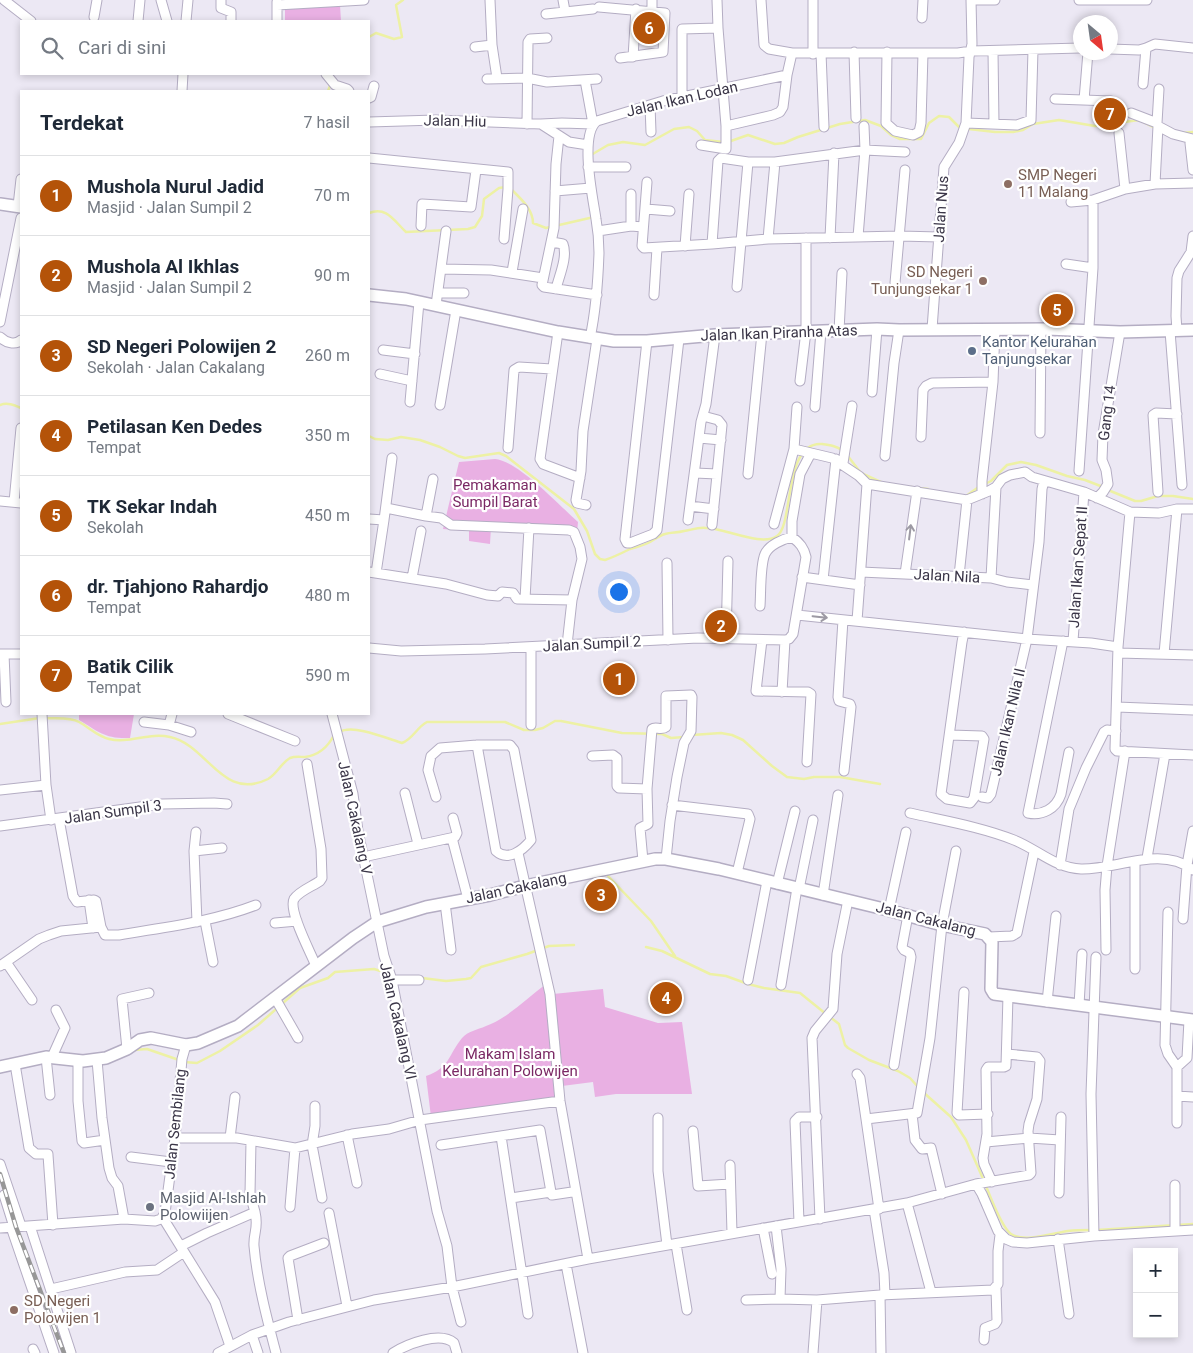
<!DOCTYPE html>
<html lang="id">
<meta charset="utf-8">
<style>
:root{--surface:#fff;--page:#f2f2f3;--text:#1f2937;--muted:#747a83;--line:#e0e1e3;--accent:#b45309}
body{margin:0;font-family:Roboto,sans-serif;background:var(--page);color:var(--text)}
.controls{position:absolute;right:15px;bottom:15px;display:grid;overflow:hidden;border-radius:0px;box-shadow:0 2px 8px #0003}
.controls button{width:45px;height:45px;display:grid;place-items:center;padding:0;border:0;border-bottom:1px solid var(--line);background:var(--surface);color:var(--text);font:25px sans-serif}
.compass{position:absolute;left:1073px;top:15px;width:45px;height:45px;border-radius:50%;background:var(--surface);box-shadow:0 2px 8px #0003;rotate:151deg}
.you{position:absolute;left:618px;top:591px;width:18px;height:18px;margin:-12px;border:4px solid #fff;border-radius:50%;background:#1a73e8;box-shadow:0 0 0 8px #1a73e833}
.badge{display:grid;place-items:center;width:32px;height:32px;border-radius:50%;background:var(--accent);color:#fff;font-size:16px;font-weight:700}
.pin{position:absolute;translate:-50% -50%;border:2px solid #fff;box-shadow:0 1px 5px #0006}
.list{margin:0;padding:0;list-style:none}
h2{display:flex;justify-content:space-between;align-items:center;height:65px;margin:0;padding:0 20px;font-size:21px}
h2 small{font-size:16px;font-weight:400;color:var(--muted)}
.list li{display:grid;grid-template-columns:32px 1fr auto;gap:15px;align-items:center;box-sizing:border-box;height:80px;padding:0 20px;border-top:1px solid var(--line)}
.list b{display:block;font-size:19px;white-space:nowrap}
.list p{margin:0;font-size:16px;white-space:nowrap;color:var(--muted)}
.list em{font-size:16px;font-style:normal;color:var(--muted)}
.icon{flex:none;width:28px;height:28px;fill:none;stroke:currentColor;stroke-width:2;stroke-linecap:round;stroke-linejoin:round}
.map{position:relative;flex:none;width:1193px;height:1353px;overflow:hidden}
.search{position:absolute;background:var(--surface);box-shadow:0 2px 8px #0003;left:20px;top:20px;width:350px;height:55px;display:flex;align-items:center;gap:12px;box-sizing:border-box;padding:0 18px;border-radius:0px;color:var(--muted);font-size:19px}
.panel{position:absolute;background:var(--surface);box-shadow:0 2px 8px #0003;left:20px;top:90px;width:350px;height:625px;border-radius:0px}
.map>svg:first-child{display:block}
.green{fill:#e9b0e3}
.lines{fill:none;stroke-linecap:round;stroke-linejoin:round}
.stream{stroke:#edf1a4;stroke-width:2.5}
.minor-casing{stroke:#b4adc3;stroke-width:11}
.tertiary-casing{stroke:#b4adc3;stroke-width:14}
.minor{stroke:#fff;stroke-width:9}
.tertiary{stroke:#fff;stroke-width:11}
.rail-casing{stroke:#979797;stroke-width:4.5}
.rail{stroke:#fff;stroke-width:2.5;stroke-dasharray:8;stroke-linecap:butt}
.oneway{stroke:#9d9aa4}
.education-dot{fill:#8d6e63;stroke:#fff;stroke-width:2}
.service-dot{fill:#5c6f8a;stroke:#fff;stroke-width:2}
.worship-dot{fill:#6b7280;stroke:#fff;stroke-width:2}
.labels{text-anchor:middle;stroke-width:4.5;stroke-linejoin:round;paint-order:stroke}
.street-label{font-size:15px;fill:#3b3648;stroke:#fff}
.education-label{font-size:15px;fill:#785e54;stroke:#fff;text-anchor:start}
.service-label{font-size:15px;fill:#4e5e75;stroke:#fff;text-anchor:start}
.park-label{font-size:15px;fill:#7a2864;stroke:#fff}
.worship-label{font-size:15px;fill:#5b616d;stroke:#fff;text-anchor:start}
</style>
<div class="map">
<svg width="1193" height="1353" viewBox="0 0 1193 1353">
<rect width="100%" height="100%" fill="#ece8f4"/>
<path class="green" d="M 340,5 L 341,21 L 285,21 L 285,8 Z
M 495,459 C 518,461 559,505 578,522 L 577,533 L 491,527 L 490,544 L 469,541 L 469,531 L 443,529 L 459,462 Z
M 79,714 L 134,714 L 130,738 C 105,739 99,732 79,720 Z
M 546,984 L 557,1099 L 431,1117 L 426,1076 C 450,1068 448,1055 462,1038 C 468,1031 477,1030 486,1026 C 508,1018 527,998 546,984 Z
M 603,989 L 605,1007 L 658,1023 L 682,1022 L 692,1094 L 616,1094 L 595,1097 L 593,1082 L 562,1086 L 553,994 Z"/>
<g class="lines">
<path class="stream" d="M 369,37 L 376,33 L 394,39 L 402,37 L 396,5 L 403,0
M 328,91 L 331,83
M 1182,133 L 1193,132
M 728,142 L 748,135 L 775,144 L 784,143 L 798,137 L 840,124 L 865,120 L 881,126 L 891,135 L 900,139 L 921,139 L 929,123 L 939,116 L 949,117 L 960,128 L 995,132 L 1013,132 L 1023,130 L 1033,124 L 1059,120 L 1095,126 L 1139,120 L 1155,128
M 591,155 L 608,145 L 623,142 L 645,145 L 674,129 L 689,127 L 697,131 L 705,140 L 723,142
M 511,189 C 520,198 533,209 533,223 L 546,228 L 594,217
M 369,213 C 387,206 394,221 406,232 L 468,229 L 475,227 L 482,216 L 484,199 L 499,188 L 506,187
M 0,405 C 7,402 14,405 21,408
M 369,436 L 375,439 L 388,440 L 401,437 L 420,440 L 440,447 L 458,456 L 465,458 L 499,453 L 506,456 L 574,509 L 587,531 L 595,554 L 600,559 L 605,560 C 614,557 622,553 630,549 C 636,547 642,546 648,543 C 654,540 658,536 665,534 C 671,532 677,533 684,531 C 691,530 698,527 706,528 C 725,528 761,547 777,536 C 794,525 783,441 822,444 C 830,445 837,446 843,451
M 847,455 L 861,473 L 883,483
M 985,484 L 991,481 L 1007,465 L 1021,462 L 1036,465 L 1067,476 L 1085,480 L 1103,487
M 911,487 L 928,489
M 1108,490 L 1135,501 L 1141,501 L 1158,496 L 1173,496 L 1193,499
M 966,496 L 980,486
M 45,718 C 56,719 70,717 79,722 C 90,728 97,736 109,739 C 129,744 149,732 170,737 C 208,745 222,802 268,779 C 277,774 281,763 290,758 C 295,756 300,757 305,757 C 319,755 328,747 334,735
M 0,724 L 40,718
M 339,732 C 354,724 386,738 402,743 C 413,739 417,727 427,722 L 505,722 L 524,730 L 535,730 L 543,728 L 555,721 L 561,721 L 622,733 L 662,734 L 671,738 L 684,737
M 692,735 L 721,733 L 732,735 L 743,740 L 772,766 L 787,777 L 804,779 L 814,777 L 840,777 L 880,784
M 608,876 L 651,921 L 675,956
M 646,947 L 662,951 L 710,974 L 726,976 L 748,984 L 764,988 L 800,993 L 826,1014
M 422,978 L 446,981 L 466,979 L 471,978 L 481,967 L 527,954 L 549,946 L 574,945
M 830,1017 L 839,1024 L 845,1045 L 848,1048 L 869,1060 L 898,1071 L 910,1078 L 919,1088
M 134,1050 L 147,1049 L 179,1060
M 184,1062 L 197,1063 L 220,1051 L 258,1025 L 300,988 L 328,978 L 335,972 L 374,969 L 387,973
M 923,1092 L 951,1117 L 966,1140 L 984,1181
M 986,1186 C 990,1196 1002,1228 1011,1234 C 1024,1243 1054,1233 1068,1231 C 1076,1230 1084,1230 1092,1230
M 1097,1230 L 1193,1224"/>
<g class="minor-casing">
<path id="minor" d="M 4,0 L 31,21
M 161,0 L 167,21
M 221,0 L 221,8 L 231,12 L 231,21
M 490,0 L 492,45 L 497,78
M 563,0 L 565,11
M 717,0 L 718,28
M 761,0 L 764,45 L 769,49 L 792,53
M 813,0 L 813,54
M 1079,0 L 1147,0
M 277,2 L 277,21
M 277,5 L 364,0
M 599,7 L 665,13 L 663,52 L 620,58
M 652,11 L 652,0
M 546,14 L 593,9
M 94,17 L 97,0
M 922,18 L 923,0
M 138,21 L 140,0
M 186,21 L 188,0
M 475,47 L 492,45
M 1110,49 L 1139,50 L 1146,48 L 1155,44 L 1193,48
M 993,51 L 994,124
M 854,52 L 856,118
M 887,52 L 886,123 L 895,131 L 913,135 L 919,132 L 921,123 L 923,53
M 821,53 L 824,127
M 633,57 L 636,9
M 326,74 L 335,85 L 347,89 L 349,91
M 487,79 L 527,78 L 547,82 L 597,79
M 1143,84 L 1146,48
M 182,91 L 183,74
M 682,97 L 682,29 L 718,28 L 726,126 L 726,149 L 701,145
M 369,98 L 371,97 L 374,86
M 1055,99 L 1111,101
M 1084,100 L 1088,52
M 650,105 L 651,132
M 1131,113 L 1157,123 L 1158,126 L 1173,134 L 1192,139
M 369,122 L 436,120 L 541,124 L 562,123 L 593,124 L 585,80
M 966,123 L 1017,125 L 1031,120 L 1033,50
M 1157,123 L 1159,89
M 527,124 L 528,42 L 530,39 L 547,38
M 541,124 L 569,142 L 588,145
M 726,126 L 773,115 L 780,112 L 783,107 L 787,75
M 1119,133 L 1125,189 L 1155,184 L 1193,183
M 559,136 L 556,164 L 554,228 L 542,285 L 544,287 L 597,295
M 1193,139 L 1190,143 L 1193,170
M 369,158 L 508,172 L 508,189 L 504,239
M 588,167 L 626,167
M 647,182 L 642,246 L 644,248 L 712,244 L 768,239 L 900,236 L 939,237
M 1155,184 L 1158,126
M 555,191 L 591,188
M 1093,200 L 1125,189
M 1071,202 L 1093,200 L 1093,268 L 1079,471
M 18,206 L 21,179
M 646,209 L 670,211
M 421,226 L 422,204 L 471,207 L 476,170
M 631,226 L 631,194
M 598,231 L 631,226 L 643,227
M 858,237 L 865,150 L 864,126
M 830,238 L 834,153
M 768,239 L 775,162
M 552,242 L 563,244 C 568,257 559,276 556,289
M 712,244 L 718,161 L 721,158 L 748,162 L 775,162 L 865,150 L 905,152
M 685,246 L 689,194
M 1066,264 L 1093,268
M 442,269 L 491,270 L 543,278
M 512,272 L 523,209
M 895,283 L 905,170
M 737,287 L 748,162
M 438,293 L 464,293
M 654,295 L 657,248
M 436,305 L 446,231
M 0,322 L 21,218
M 932,329 L 944,167 L 959,143 L 966,123 L 969,57 L 972,44 L 971,0 L 995,0
M 839,331 L 842,273
M 1170,331 L 1182,485
M 1177,331 L 1176,316 L 1177,278 L 1179,271 L 1191,252 L 1193,236
M 558,332 L 540,459 L 543,464 L 580,478
M 0,337 C 5,342 15,346 21,340
M 590,338 C 596,310 598,282 599,253 C 599,242 598,230 596,219 C 593,198 579,135 597,121 L 663,101 L 787,75 L 792,53 L 958,53 L 971,51 L 1080,48
M 647,341 L 625,539 L 627,543 L 630,543 L 653,534 L 657,530 L 679,339
M 383,350 L 415,354
M 380,374 L 412,381
M 800,381 L 806,331 L 806,238
M 872,392 L 877,329
M 410,402 L 419,302
M 440,405 L 456,310
M 815,407 L 821,331
M 703,416 L 718,420 L 722,425 L 712,525
M 1040,433 L 1041,329
M 921,437 L 923,390 L 926,386 L 932,383 L 993,382
M 699,438 L 721,440
M 508,448 L 514,370 L 519,367 L 552,369
M 794,449 L 832,458 L 859,476 L 867,484 L 967,500 L 989,491 L 996,487 L 1002,479 L 1010,475 L 1025,472 L 1032,477 L 1084,492 L 1130,512 L 1159,513 L 1177,509 L 1193,509
M 885,456 L 894,363 L 899,330
M 843,463 L 852,406
M 695,473 L 717,474
M 748,474 L 762,333
M 1158,492 L 1153,415 L 1156,413 L 1177,414
M 982,494 L 982,481 L 993,382 L 995,329
M 1097,498 L 1103,492 L 1108,484 L 1106,470 L 1102,460 L 1103,434 L 1120,332
M 0,501 L 21,503
M 14,502 L 21,428
M 586,505 L 577,503 L 576,500 L 581,471 L 583,431 L 597,339
M 690,506 L 714,509
M 386,508 L 426,516 L 433,479
M 1130,512 L 1118,647 L 1115,749 L 1117,751 L 1193,755
M 426,516 L 441,518 L 451,525 L 569,530 L 574,532 L 580,547 L 582,559 L 572,600 L 567,645
M 369,519 L 384,520 L 392,458
M 688,520 L 701,422 L 706,404 L 715,335
M 774,524 L 794,449 L 797,407
M 792,537 L 792,521 L 800,474 L 811,453
M 667,563 L 668,640
M 369,572 L 446,584 L 487,595 L 498,596 L 502,592 L 513,593 L 517,599 L 572,600
M 861,572 L 991,578 L 1007,582 L 1033,585
M 376,573 L 384,520
M 905,574 L 917,491
M 959,576 L 967,500
M 802,577 L 860,585
M 412,578 L 421,531
M 991,578 L 996,487
M 823,580 L 836,459
M 525,599 L 529,528
M 797,615 L 1027,639 L 1091,643 L 1118,647
M 843,620 L 838,697 L 839,701 L 850,704 L 851,707 L 844,771
M 857,621 L 867,484
M 726,638 L 728,561
M 762,640 L 756,691 L 808,692 L 811,694 L 807,762
M 1063,641 L 1028,813 C 1042,816 1056,809 1061,794 L 1069,752
M 1073,641 L 1084,492
M 369,648 L 401,651 L 485,649 L 698,638 L 785,640 L 789,639 L 793,634 L 806,557 C 804,548 800,543 792,537 C 783,539 769,545 765,554 C 760,565 761,593 760,606
M 1118,653 L 1193,655
M 0,654 L 21,654
M 4,654 L 6,702
M 1164,654 L 1177,509
M 782,692 L 785,640
M 1117,707 L 1193,710
M 42,714 L 46,785 L 51,820
M 228,714 L 295,741
M 332,714 L 353,794 L 358,831 L 384,956 L 392,980 L 437,1211 L 447,1246 L 452,1287 L 461,1322
M 144,722 L 169,725 L 191,732
M 169,725 L 172,714
M 531,725 L 531,647
M 950,735 L 982,736 L 984,739 L 974,798 L 970,803 L 947,799 L 941,794 L 962,642 L 964,632
M 592,756 L 613,755 L 617,758 L 617,786 L 619,788 L 647,789
M 307,764 L 321,849 L 322,878 L 320,881 C 313,886 299,891 294,899 C 288,911 311,953 316,966
M 0,790 L 46,785
M 405,793 L 418,844
M 436,797 L 428,770 L 431,756 L 440,748 L 477,745 L 510,745 L 514,750 L 531,840 C 523,850 508,862 496,851 L 477,745
M 982,797 L 988,798 L 991,794 L 1027,639 L 1039,542 L 1042,489 L 1044,481
M 672,805 L 748,814 L 750,819 L 737,873
M 910,813 C 945,821 981,827 1014,840 C 1037,849 1055,868 1081,869 C 1116,870 1161,845 1193,870
M 59,819 L 73,896 L 77,902 L 94,900 L 96,901 L 101,927 L 105,935 L 119,935 C 165,927 212,922 256,905
M 0,826 L 162,804 L 214,803 L 227,804
M 196,832 L 194,851 L 197,922
M 452,838 L 468,899
M 194,851 L 222,848
M 518,853 L 550,994 L 560,1101 L 588,1259
M 363,857 L 455,837 L 457,833 L 453,818
M 1147,858 L 1165,754
M 643,861 L 640,828 L 648,824 L 647,789 L 652,729 C 656,726 661,731 666,727 L 666,696 L 691,695 L 692,697 L 691,731 L 684,743 L 677,777 L 670,821 L 666,859
M 1135,861 L 1135,969
M 1060,865 L 1069,809 L 1086,768 L 1104,732 L 1107,730 L 1116,731
M 777,884 L 795,811
M 799,889 L 813,820
M 823,895 L 838,795
M 89,900 L 93,928
M 445,903 L 451,950
M 889,910 L 906,832
M 1168,912 L 1165,1045 L 1168,1054 L 1177,1067 L 1177,1123
M 1183,919 L 1187,865 L 1193,831
M 205,921 L 213,962
M 275,923 L 297,921
M 989,937 L 1012,936 L 1017,933 L 1034,852
M 1106,950 L 1105,890 L 1107,866 L 1125,751
M 6,962 L 32,1000
M 0,966 L 39,939 L 49,935 L 61,931 L 101,927
M 392,980 L 419,980
M 748,980 L 767,881
M 781,985 L 797,888
M 964,992 L 957,1113 L 959,1115 L 988,1114
M 275,998 L 298,1038
M 1047,1002 L 1056,916
M 1079,1005 L 1082,954
M 127,1049 L 122,999 L 149,993
M 46,1057 L 50,1095
M 52,1057 L 65,1028 L 56,1010
M 97,1060 L 102,1118 L 109,1168 L 112,1178 L 118,1186 L 124,1219
M 78,1061 L 78,1101 L 82,1141 L 84,1143 L 105,1140
M 15,1064 L 29,1148 L 36,1154 L 48,1154 L 48,1155 L 53,1225
M 894,1065 L 911,957 L 910,953 L 904,950 L 902,947 L 908,915
M 1177,1067 L 1187,1058 L 1189,1020
M 857,1074 L 860,1078 L 866,1119
M 1177,1096 L 1193,1097
M 315,1106 L 315,1126 L 312,1145 L 322,1198
M 912,1114 L 915,1140 L 922,1149 L 931,1148 L 942,1194
M 658,1118 L 658,1171 L 667,1245
M 693,1131 L 698,1186 L 730,1184
M 347,1135 L 357,1183
M 501,1136 L 528,1314
M 175,1138 L 237,1138 L 295,1148 L 352,1134 L 389,1129 L 420,1120 L 560,1101
M 230,1138 L 235,1097
M 986,1142 L 1029,1138 L 1060,1140
M 441,1145 L 540,1130 L 551,1192
M 131,1157 L 171,1162
M 0,1164 L 21,1226
M 730,1165 L 732,1233
M 992,1182 L 984,1164 L 983,1158 L 987,1134 L 986,1070 L 988,1067 L 1004,1067 L 1006,1066 L 1008,996
M 976,1184 L 1029,1175 L 1031,1173 L 1028,1131 L 1029,1124 L 1037,1099 L 1040,1061 L 1037,1057 L 1007,1054
M 1175,1185 L 1175,1230
M 1059,1193 L 1061,1117
M 4,1195 L 14,1227
M 511,1198 L 551,1192 L 552,1195 L 572,1192
M 907,1203 L 931,1292
M 290,1207 L 295,1148
M 874,1209 L 884,1273 L 885,1295
M 879,1209 L 866,1119 L 917,1113 L 930,1038 L 942,925 L 956,851
M 255,1212 C 259,1229 253,1233 254,1246 C 257,1281 267,1319 276,1353
M 329,1213 L 347,1306
M 163,1218 L 215,1302 L 230,1346
M 820,1219 L 812,1038 L 815,1031 L 833,1009 L 837,954 L 848,900
M 799,1222 L 795,1121 L 799,1117 L 817,1117
M 30,1226 L 71,1353
M 776,1226 L 781,1269 L 780,1299
M 11,1227 L 54,1353
M 0,1228 L 124,1219 L 155,1221 L 161,1219 L 165,1213 L 175,1138 L 182,1059 L 186,1045
M 763,1228 L 772,1274
M 1094,1236 L 1091,1094 L 1096,957
M 1058,1239 L 1069,1314
M 676,1244 L 687,1310
M 181,1246 L 207,1233 L 255,1212 L 250,1194 L 251,1141
M 566,1264 L 583,1353
M 51,1289 L 125,1272 L 157,1270 L 184,1252
M 880,1295 L 881,1353
M 746,1300 L 780,1299 L 817,1300 L 880,1295 L 993,1290 L 998,1284 L 998,1251 L 1000,1235
M 298,1320 L 288,1258 L 290,1256 L 324,1243
M 252,1335 L 258,1353
M 984,1340 L 985,1328 L 995,1324 L 997,1321 L 996,1288
M 33,1349 L 35,1353
M 218,1353 L 252,1335 L 289,1322 L 374,1300 L 452,1287 L 588,1259 L 907,1203 L 976,1184 L 982,1194 L 998,1231 L 1006,1239 L 1013,1242 L 1027,1243 L 1094,1236 L 1193,1230
M 393,1353 C 407,1344 440,1331 454,1343 L 457,1353
M 813,1353 L 817,1300"/>
</g>
<g class="tertiary-casing">
<path id="tertiary" d="M 0,204 L 21,207
M 369,295 L 406,299 L 558,332 L 614,341 L 647,341 L 715,335 L 877,329 L 899,330 L 1047,329 L 1120,332 L 1193,330
M 0,1067 L 46,1057 L 83,1061 L 106,1058 L 127,1049 L 140,1040 L 151,1038 L 186,1045 L 198,1043 L 238,1026 L 353,938 L 377,922 L 426,907 L 490,895 L 525,886 L 655,859 L 666,859 L 719,869 L 884,909 L 942,925 L 985,934 L 992,942 L 991,989 L 994,994 L 1193,1020"/>
</g>
<use href="#minor" class="minor"/>
<use href="#tertiary" class="tertiary"/>
<g class="rail-casing">
<path id="rail" d="M 0,1174 L 16,1227 L 64,1353"/>
</g>
<use href="#rail" class="rail"/>
</g>
<defs><path id="oneway-shaft" d="M-6 0H5M1.5-3L5.5 0L1.5 3" fill="none" stroke-width="1.6" stroke-linecap="round" stroke-linejoin="round" transform="scale(1.25)"/></defs>
<g class="oneway">
<use href="#oneway-shaft" transform="translate(910 532) rotate(-83)"/>
<use href="#oneway-shaft" transform="translate(820 617) rotate(6)"/>
</g>
<g class="education-dot">
<circle cx="1008" cy="184" r="5"/>
<circle cx="983" cy="281" r="5"/>
<circle cx="14" cy="1310" r="5"/>
</g>
<circle class="service-dot" cx="972" cy="351" r="5"/>
<circle class="worship-dot" cx="150" cy="1207" r="5"/>
<g class="labels">
<g class="street-label">
<text transform="translate(682 99) rotate(-13)" y="5">Jalan Ikan Lodan</text>
<text transform="translate(455 121) rotate(1)" y="5">Jalan Hiu</text>
<text transform="translate(941 209) rotate(-86)" y="5">Jalan Nus</text>
<text transform="translate(779 333) rotate(-2)" y="5">Jalan Ikan Piranha Atas</text>
<text transform="translate(1107 413) rotate(-83)" y="5">Gang 14</text>
<text transform="translate(1078 567) rotate(-86)" y="5">Jalan Ikan Sepat II</text>
<text transform="translate(947 576) rotate(3)" y="5">Jalan Nila</text>
<text transform="translate(592 644) rotate(-3)" y="5">Jalan Sumpil 2</text>
<text transform="translate(1008 722) rotate(-77)" y="5">Jalan Ikan Nila II</text>
<text transform="translate(113 812) rotate(-8)" y="5">Jalan Sumpil 3</text>
<text transform="translate(355 818) rotate(78)" y="5">Jalan Cakalang V</text>
<text transform="translate(516 888) rotate(-12)" y="5">Jalan Cakalang</text>
<text transform="translate(926 919) rotate(14)" y="5">Jalan Cakalang</text>
<text transform="translate(398 1021) rotate(77)" y="5">Jalan Cakalang VI</text>
<text transform="translate(175 1124) rotate(-84)" y="5">Jalan Sembilang</text>
</g>
<g class="education-label">
<text x="1018" y="180">SMP Negeri<tspan x="1018" dy="17">11 Malang</tspan></text>
<text x="973" y="277" text-anchor="end">SD Negeri<tspan x="973" dy="17">Tunjungsekar 1</tspan></text>
<text x="24" y="1306">SD Negeri<tspan x="24" dy="17">Polowijen 1</tspan></text>
</g>
<g class="service-label">
<text x="982" y="347">Kantor Kelurahan<tspan x="982" dy="17">Tanjungsekar</tspan></text>
</g>
<g class="park-label">
<text x="495" y="490">Pemakaman<tspan x="495" dy="17">Sumpil Barat</tspan></text>
<text x="510" y="1059">Makam Islam<tspan x="510" dy="17">Kelurahan Polowijen</tspan></text>
</g>
<g class="worship-label">
<text x="160" y="1203">Masjid Al-Ishlah<tspan x="160" dy="17">Polowiijen</tspan></text>
</g>
</g>
</svg>
<div class="controls">
<button>+</button>
<button>−</button>
</div>
<svg class="compass" viewBox="-18 -18 36 36"><path d="M0-13l5 13h-10z" fill="#e53935"/><path d="M0 13l5-13h-10z" fill="#747a83"/></svg>
<div class="you"></div>
<div class="pin badge" style="left:619px;top:679px">1</div>
<div class="pin badge" style="left:721px;top:626px">2</div>
<div class="pin badge" style="left:601px;top:895px">3</div>
<div class="pin badge" style="left:666px;top:998px">4</div>
<div class="pin badge" style="left:1057px;top:310px">5</div>
<div class="pin badge" style="left:649px;top:28px">6</div>
<div class="pin badge" style="left:1110px;top:114px">7</div>
<div class="search"><svg class="icon" aria-label="search" viewBox="0 0 24 24"><circle cx="10" cy="10" r="6"/><path d="M15 15l6 6"/></svg>Cari di sini</div>
<section class="panel">
<h2>Terdekat<small>7 hasil</small></h2>
<ul class="list">
<li><span class="badge">1</span><div><b>Mushola Nurul Jadid</b><p>Masjid · Jalan Sumpil 2</p></div><em>70 m</em></li>
<li><span class="badge">2</span><div><b>Mushola Al Ikhlas</b><p>Masjid · Jalan Sumpil 2</p></div><em>90 m</em></li>
<li><span class="badge">3</span><div><b>SD Negeri Polowijen 2</b><p>Sekolah · Jalan Cakalang</p></div><em>260 m</em></li>
<li><span class="badge">4</span><div><b>Petilasan Ken Dedes</b><p>Tempat</p></div><em>350 m</em></li>
<li><span class="badge">5</span><div><b>TK Sekar Indah</b><p>Sekolah</p></div><em>450 m</em></li>
<li><span class="badge">6</span><div><b>dr. Tjahjono Rahardjo</b><p>Tempat</p></div><em>480 m</em></li>
<li><span class="badge">7</span><div><b>Batik Cilik</b><p>Tempat</p></div><em>590 m</em></li>
</ul>
</section>
</div>
